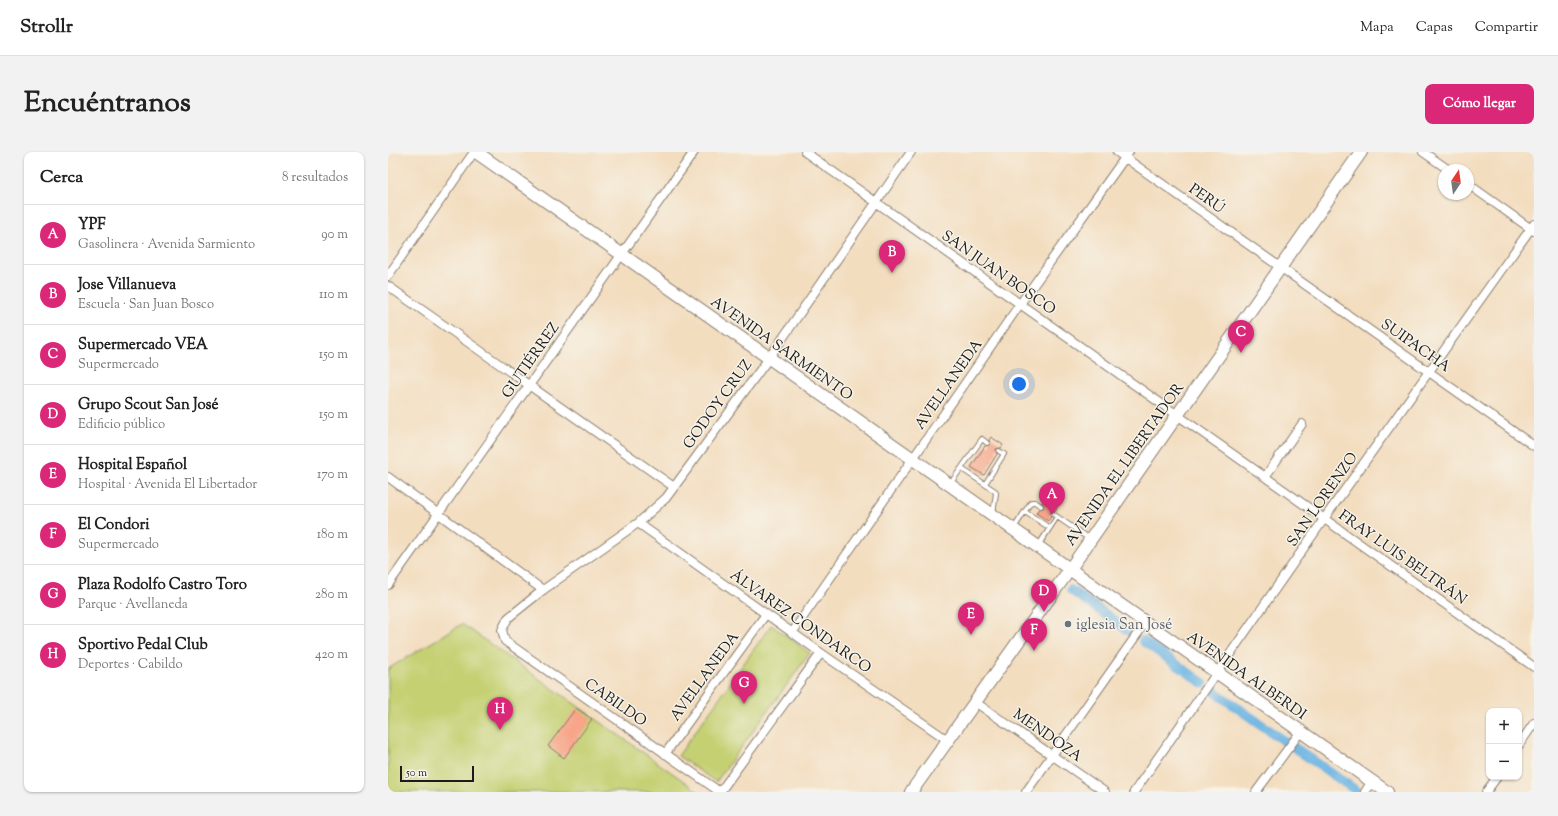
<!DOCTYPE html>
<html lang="es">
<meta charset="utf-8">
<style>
:root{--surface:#fff;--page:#f2f2f2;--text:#222;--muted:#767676;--line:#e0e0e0;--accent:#db2777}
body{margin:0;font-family:"Sorts Mill Goudy",serif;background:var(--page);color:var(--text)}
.controls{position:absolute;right:12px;bottom:12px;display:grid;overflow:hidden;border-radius:8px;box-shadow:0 1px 3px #0004}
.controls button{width:36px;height:36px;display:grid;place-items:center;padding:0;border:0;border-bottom:1px solid var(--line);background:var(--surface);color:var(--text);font:20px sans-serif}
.compass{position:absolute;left:1050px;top:12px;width:36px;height:36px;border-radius:50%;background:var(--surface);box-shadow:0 1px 3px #0004;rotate:13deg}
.scale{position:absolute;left:12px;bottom:10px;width:74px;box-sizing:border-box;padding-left:4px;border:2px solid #1c1c1c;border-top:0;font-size:11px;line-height:14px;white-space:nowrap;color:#1c1c1c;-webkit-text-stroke:3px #f7f3e8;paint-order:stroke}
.you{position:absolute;left:631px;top:232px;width:14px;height:14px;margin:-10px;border:3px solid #fff;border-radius:50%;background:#1a73e8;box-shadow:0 0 0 6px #1a73e833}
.badge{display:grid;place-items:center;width:26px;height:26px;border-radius:50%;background:var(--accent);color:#fff;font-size:13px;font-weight:700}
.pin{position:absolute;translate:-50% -33px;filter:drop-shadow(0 1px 2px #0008)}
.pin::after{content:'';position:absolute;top:21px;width:14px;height:12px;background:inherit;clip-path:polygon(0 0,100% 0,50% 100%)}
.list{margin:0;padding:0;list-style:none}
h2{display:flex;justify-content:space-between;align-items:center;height:52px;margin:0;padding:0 16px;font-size:17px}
h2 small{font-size:13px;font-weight:400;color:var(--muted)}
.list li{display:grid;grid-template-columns:26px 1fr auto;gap:12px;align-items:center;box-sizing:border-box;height:60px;padding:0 16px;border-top:1px solid var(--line)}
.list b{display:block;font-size:15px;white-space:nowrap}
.list p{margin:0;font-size:13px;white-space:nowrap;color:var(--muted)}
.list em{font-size:13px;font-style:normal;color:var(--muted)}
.map{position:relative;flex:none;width:1146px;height:640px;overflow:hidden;border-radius:8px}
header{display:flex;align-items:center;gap:24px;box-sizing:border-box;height:56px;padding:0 20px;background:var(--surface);border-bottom:1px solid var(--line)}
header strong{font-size:19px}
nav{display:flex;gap:22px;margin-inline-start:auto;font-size:14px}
.intro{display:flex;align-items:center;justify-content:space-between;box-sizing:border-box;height:96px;padding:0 24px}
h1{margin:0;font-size:28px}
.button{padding:10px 18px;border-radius:8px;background:var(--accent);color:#fff;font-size:14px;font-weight:700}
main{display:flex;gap:24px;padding:0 24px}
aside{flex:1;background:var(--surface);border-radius:8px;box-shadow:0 1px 3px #0004}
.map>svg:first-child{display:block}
.green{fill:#c4d072;stroke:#707647}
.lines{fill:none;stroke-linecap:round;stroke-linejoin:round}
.canal{stroke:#6bb3e2;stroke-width:10}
.building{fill:#f7a488}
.lane-casing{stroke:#887c6e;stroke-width:6}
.street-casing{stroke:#887c6e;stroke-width:10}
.secondary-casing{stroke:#887c6e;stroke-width:14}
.lane{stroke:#fff;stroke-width:4}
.street{stroke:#fff;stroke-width:8}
.secondary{stroke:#fff;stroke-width:12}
.worship-dot{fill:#6b7280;stroke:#f7f3e8;stroke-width:1.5}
.labels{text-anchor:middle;stroke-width:3;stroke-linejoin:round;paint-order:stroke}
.street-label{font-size:15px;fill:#1c1c1c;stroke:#f7f3e8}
.worship-label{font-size:15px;fill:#5b616d;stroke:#f7f3e8;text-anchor:start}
</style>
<header>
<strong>Strollr</strong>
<nav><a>Mapa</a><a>Capas</a><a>Compartir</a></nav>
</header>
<div class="intro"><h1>Encuéntranos</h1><a class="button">Cómo llegar</a></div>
<main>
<aside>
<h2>Cerca<small>8 resultados</small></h2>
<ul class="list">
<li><span class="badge">A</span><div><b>YPF</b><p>Gasolinera · Avenida Sarmiento</p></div><em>90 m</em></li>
<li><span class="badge">B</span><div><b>Jose Villanueva</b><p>Escuela · San Juan Bosco</p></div><em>110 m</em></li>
<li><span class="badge">C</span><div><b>Supermercado VEA</b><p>Supermercado</p></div><em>150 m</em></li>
<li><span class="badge">D</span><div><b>Grupo Scout San José</b><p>Edificio público</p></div><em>150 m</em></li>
<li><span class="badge">E</span><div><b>Hospital Español</b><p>Hospital · Avenida El Libertador</p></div><em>170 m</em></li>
<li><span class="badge">F</span><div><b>El Condori</b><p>Supermercado</p></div><em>180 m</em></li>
<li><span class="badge">G</span><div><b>Plaza Rodolfo Castro Toro</b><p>Parque · Avellaneda</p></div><em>280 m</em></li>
<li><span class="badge">H</span><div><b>Sportivo Pedal Club</b><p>Deportes · Cabildo</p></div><em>420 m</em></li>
</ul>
</aside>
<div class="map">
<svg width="1146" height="640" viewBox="0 0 1146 640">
<rect width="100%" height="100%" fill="#f7f3e8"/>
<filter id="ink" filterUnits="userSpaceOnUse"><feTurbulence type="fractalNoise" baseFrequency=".025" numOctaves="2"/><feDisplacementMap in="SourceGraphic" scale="8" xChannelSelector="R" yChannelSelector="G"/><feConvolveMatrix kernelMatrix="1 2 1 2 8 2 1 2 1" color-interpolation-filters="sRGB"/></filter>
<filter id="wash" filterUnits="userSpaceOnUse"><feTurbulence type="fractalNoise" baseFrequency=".012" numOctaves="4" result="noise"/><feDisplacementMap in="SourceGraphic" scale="16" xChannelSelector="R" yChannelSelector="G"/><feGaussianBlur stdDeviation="0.9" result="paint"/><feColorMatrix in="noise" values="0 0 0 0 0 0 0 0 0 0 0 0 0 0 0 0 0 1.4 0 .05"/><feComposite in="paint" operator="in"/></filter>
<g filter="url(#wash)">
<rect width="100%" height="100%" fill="#f3ddbf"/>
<path class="green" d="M 74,472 L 311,640 L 0,640 L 0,517 Z
M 383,473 L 422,501 L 328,630 L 290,604 Z"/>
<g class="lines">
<path class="canal" d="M 683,438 L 741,479
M 755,489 L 815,531
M 824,538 L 898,590
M 907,596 L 970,640"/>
</g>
<g id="blocks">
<path class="building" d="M 603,285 L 615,293 L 613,296 L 608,297 L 609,302 L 596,323 L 583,315 L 597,294 L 602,293 L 601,288 Z
M 658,345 L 670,353 L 667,359 L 662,360 L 663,365 L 660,369 L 648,361 L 651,357 L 656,356 L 654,351 Z
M 188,556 L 204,567 L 176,606 L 160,594 Z"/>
</g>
</g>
<g filter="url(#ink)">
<use href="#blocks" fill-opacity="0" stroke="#887c6e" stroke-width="1"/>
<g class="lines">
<g class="lane-casing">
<path id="lane" d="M 574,317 L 607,339 L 608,341 L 605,362
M 562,332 L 594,287 L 599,291
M 597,332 L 616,302 L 611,299
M 637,360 L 662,376
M 665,362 L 700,386
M 626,376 L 643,350 L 647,350 L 653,354
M 650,394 L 669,365"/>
</g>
<g class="street-casing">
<path id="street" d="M 417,0 L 1146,515
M 729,0 L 1146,294
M 1035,0 L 1061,18
M 1080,32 L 1146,79
M 0,124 L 86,0
M 0,134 L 286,335
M 0,325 L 155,438
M 877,325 L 914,272
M 250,371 L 433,501 L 561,589
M 0,433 L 306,0
M 404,481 L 632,152 L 741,0
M 587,550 L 717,640
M 1131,593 L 1146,571
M 277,602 L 378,462
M 332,640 L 117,489 L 114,478 L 120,466 L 155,438 L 250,371 L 278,346 L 381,206 L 523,0
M 332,640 L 433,501
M 638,640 L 757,471
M 746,640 L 936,367 L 1146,72
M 868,640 L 913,579
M 977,640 L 984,629
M 1098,640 L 1109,625"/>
</g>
<g class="secondary-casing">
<path id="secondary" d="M 88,0 L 999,640
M 523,640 L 682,417 L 973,0"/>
</g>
<use href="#lane" class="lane"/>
<use href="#street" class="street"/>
<use href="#secondary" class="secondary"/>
</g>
</g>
<circle class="worship-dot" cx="680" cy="472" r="4"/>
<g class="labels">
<g class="street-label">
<text transform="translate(819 46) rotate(35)" y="5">PERÚ</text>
<text transform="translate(611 120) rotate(35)" y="5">SAN JUAN BOSCO</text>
<text transform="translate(1028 193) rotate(35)" y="5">SUIPACHA</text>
<text transform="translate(394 196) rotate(35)" y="5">AVENIDA SARMIENTO</text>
<text transform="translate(142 208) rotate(-55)" y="5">GUTIÉRREZ</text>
<text transform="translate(560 232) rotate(-55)" y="5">AVELLANEDA</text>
<text transform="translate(329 252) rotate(-54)" y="5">GODOY CRUZ</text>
<text transform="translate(736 312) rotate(-55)" y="5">AVENIDA EL LIBERTADOR</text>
<text transform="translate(934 347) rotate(-55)" y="5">SAN LORENZO</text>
<text transform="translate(1015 405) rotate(35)" y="5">FRAY LUIS BELTRÁN</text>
<text transform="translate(413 469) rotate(35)" y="5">ÁLVAREZ CONDARCO</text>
<text transform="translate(859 523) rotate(35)" y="5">AVENIDA ALBERDI</text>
<text transform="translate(316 524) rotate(-54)" y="5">AVELLANEDA</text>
<text transform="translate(228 550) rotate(35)" y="5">CABILDO</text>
<text transform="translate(660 583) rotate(35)" y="5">MENDOZA</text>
</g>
<g class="worship-label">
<text x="688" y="477">iglesia San José</text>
</g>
</g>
</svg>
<div class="controls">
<button>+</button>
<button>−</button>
</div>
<svg class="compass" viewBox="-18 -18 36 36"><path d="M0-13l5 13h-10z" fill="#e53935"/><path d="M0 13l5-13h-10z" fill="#767676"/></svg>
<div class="scale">50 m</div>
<div class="you"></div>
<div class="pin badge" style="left:664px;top:363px">A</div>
<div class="pin badge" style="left:504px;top:121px">B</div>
<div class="pin badge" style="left:853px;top:201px">C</div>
<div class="pin badge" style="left:656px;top:460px">D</div>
<div class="pin badge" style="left:583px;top:483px">E</div>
<div class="pin badge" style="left:646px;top:499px">F</div>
<div class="pin badge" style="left:356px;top:552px">G</div>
<div class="pin badge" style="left:112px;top:578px">H</div>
</div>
</main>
